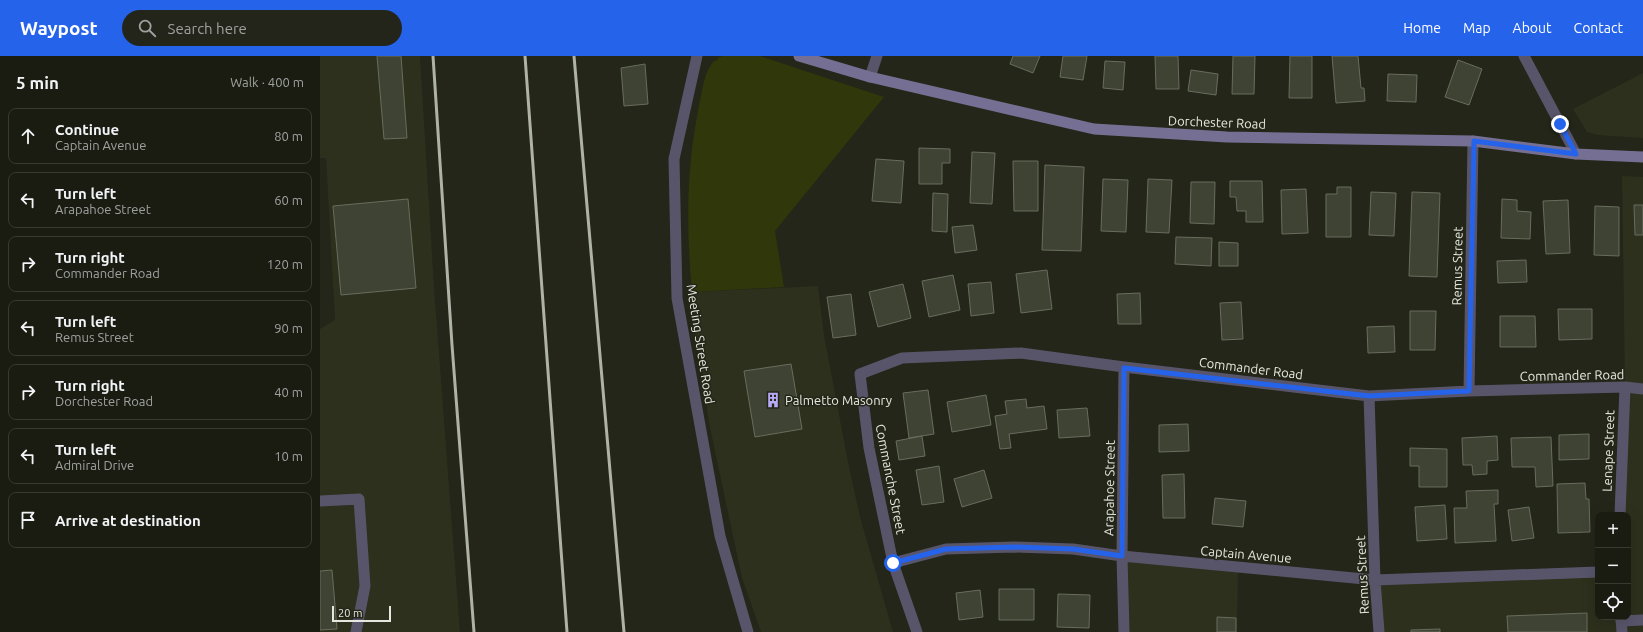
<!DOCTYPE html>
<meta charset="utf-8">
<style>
:root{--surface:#1a1c12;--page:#23251b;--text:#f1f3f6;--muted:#9fa19f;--line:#383a32;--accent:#2563eb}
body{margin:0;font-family:Ubuntu,sans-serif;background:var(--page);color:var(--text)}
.controls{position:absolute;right:12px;bottom:12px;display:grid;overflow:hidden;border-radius:8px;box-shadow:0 4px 16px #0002}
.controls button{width:36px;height:36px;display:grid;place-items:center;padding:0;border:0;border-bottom:1px solid var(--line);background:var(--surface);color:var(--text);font:20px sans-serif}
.scale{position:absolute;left:12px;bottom:10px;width:59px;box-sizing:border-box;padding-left:4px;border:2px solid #e6e8df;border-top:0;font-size:11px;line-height:14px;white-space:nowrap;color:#e6e8df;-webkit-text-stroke:3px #232618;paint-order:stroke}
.stop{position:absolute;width:12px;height:12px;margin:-9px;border:3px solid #2563eb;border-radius:50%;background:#fff}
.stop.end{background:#2563eb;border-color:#fff;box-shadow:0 1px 4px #0008}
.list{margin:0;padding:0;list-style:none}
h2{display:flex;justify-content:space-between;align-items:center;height:52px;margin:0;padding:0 16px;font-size:17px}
h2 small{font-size:13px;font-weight:400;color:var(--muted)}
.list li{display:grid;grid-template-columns:26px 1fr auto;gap:12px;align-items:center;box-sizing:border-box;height:56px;margin:0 8px 8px;padding:0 8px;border:1px solid var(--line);border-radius:8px}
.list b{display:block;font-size:15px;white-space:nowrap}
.list p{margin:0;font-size:13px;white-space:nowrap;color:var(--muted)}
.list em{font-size:13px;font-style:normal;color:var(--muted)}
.icon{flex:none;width:22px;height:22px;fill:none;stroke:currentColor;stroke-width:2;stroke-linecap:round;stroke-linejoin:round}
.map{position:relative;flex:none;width:1323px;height:576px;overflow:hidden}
header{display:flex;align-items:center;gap:24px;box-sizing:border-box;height:56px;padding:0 20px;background:var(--accent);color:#fff}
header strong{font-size:19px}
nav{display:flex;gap:22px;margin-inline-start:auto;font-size:14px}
.search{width:280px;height:36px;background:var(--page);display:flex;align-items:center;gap:10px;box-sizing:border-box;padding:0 14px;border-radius:22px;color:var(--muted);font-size:15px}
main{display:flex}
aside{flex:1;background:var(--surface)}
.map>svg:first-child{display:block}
.built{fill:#2c301c}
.green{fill:#30370b}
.building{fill:#3f4334;stroke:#696d5d}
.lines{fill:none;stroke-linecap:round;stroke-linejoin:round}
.service{stroke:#58556b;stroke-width:11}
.minor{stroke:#58556b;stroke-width:11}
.tertiary{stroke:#58556b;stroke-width:11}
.secondary{stroke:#757093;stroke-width:11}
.rail{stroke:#afb2a7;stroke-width:3}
.route{stroke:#2563eb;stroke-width:5}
.labels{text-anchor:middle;stroke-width:3;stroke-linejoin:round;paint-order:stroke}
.street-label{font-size:13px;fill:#e6e8df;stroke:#232618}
.poi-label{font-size:13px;fill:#e6e8df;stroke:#232618;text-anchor:start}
</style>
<header>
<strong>Waypost</strong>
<div class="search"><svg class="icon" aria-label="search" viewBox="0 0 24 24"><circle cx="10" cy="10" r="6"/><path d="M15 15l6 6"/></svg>Search here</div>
<nav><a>Home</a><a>Map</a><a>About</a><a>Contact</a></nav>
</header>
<main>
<aside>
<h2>5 min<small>Walk · 400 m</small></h2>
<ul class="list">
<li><svg class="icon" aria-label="ahead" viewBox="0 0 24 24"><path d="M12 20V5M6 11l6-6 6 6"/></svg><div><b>Continue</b><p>Captain Avenue</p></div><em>80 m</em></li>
<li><svg class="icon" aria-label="left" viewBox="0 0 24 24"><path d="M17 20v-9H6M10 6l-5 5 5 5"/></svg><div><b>Turn left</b><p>Arapahoe Street</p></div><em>60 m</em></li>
<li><svg class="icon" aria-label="right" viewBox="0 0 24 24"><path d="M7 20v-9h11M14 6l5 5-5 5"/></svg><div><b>Turn right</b><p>Commander Road</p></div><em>120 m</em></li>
<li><svg class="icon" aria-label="left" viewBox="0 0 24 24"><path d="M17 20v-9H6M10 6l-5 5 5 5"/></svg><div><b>Turn left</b><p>Remus Street</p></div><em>90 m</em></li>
<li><svg class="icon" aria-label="right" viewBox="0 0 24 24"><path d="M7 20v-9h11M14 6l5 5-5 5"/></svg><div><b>Turn right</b><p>Dorchester Road</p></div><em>40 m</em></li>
<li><svg class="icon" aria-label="left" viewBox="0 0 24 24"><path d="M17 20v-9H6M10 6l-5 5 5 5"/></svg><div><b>Turn left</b><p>Admiral Drive</p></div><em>10 m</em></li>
<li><svg class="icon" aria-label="arrive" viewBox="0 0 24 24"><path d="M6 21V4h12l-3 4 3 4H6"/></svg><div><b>Arrive at destination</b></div></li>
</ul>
</aside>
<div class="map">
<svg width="1323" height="576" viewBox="0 0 1323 576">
<rect width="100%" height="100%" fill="#232618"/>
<path class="built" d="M 0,0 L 100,0 L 114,231 L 140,576 L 0,576 L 0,273 L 15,264 L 6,102 L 0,102 Z
M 1323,17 L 1323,82 L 1277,79 L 1267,76 L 1253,53 Z
M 1302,120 L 1323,121 L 1323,576 L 1060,576 L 1055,524 L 1278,516 L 1278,561 L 1308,561 L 1308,459 L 1300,459 L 1305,331 Z
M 498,230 L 504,279 L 528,406 L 540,461 L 573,576 L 441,576 L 422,522 L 389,367 L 382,317 L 374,270 L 372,236 Z
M 802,500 L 918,511 L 917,576 L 804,576 Z"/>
<path class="green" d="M 403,0 L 440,0 L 564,41 L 455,175 L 464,231 L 372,236 C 366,170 366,110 380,45 C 383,31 384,16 394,5 L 396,5 L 399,1 Z"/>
<path class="building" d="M 57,0 L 81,0 L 87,82 L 64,83 Z
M 693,0 L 720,0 L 713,17 L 690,8 Z
M 743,0 L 767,0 L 763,24 L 740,21 Z
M 835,0 L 858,0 L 859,33 L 836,33 Z
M 913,0 L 935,0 L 934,38 L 912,38 Z
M 970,0 L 992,0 L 992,42 L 969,42 Z
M 1012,0 L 1038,0 L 1041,32 L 1044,32 L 1045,45 L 1016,47 Z
M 1138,4 L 1162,13 L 1149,49 L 1125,41 Z
M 785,5 L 805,6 L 803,34 L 783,32 Z
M 325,8 L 328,48 L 304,50 L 301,12 Z
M 871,14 L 898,18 L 896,39 L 868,35 Z
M 1068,18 L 1097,19 L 1096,46 L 1067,45 Z
M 599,92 L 630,93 L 630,107 L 622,107 L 622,128 L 599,128 Z
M 652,96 L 675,97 L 672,148 L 650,147 Z
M 556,103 L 584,105 L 581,147 L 552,145 Z
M 693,105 L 718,105 L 718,155 L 694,155 Z
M 725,109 L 764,111 L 761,195 L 722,194 Z
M 783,123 L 808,124 L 806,176 L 781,175 Z
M 828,123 L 852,124 L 849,177 L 826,176 Z
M 910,125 L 942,125 L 943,166 L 926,166 L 926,155 L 917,155 L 916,141 L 910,141 Z
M 871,126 L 895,126 L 894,168 L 870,167 Z
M 1017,131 L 1031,131 L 1031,181 L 1006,181 L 1006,138 L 1017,138 Z
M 986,133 L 988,177 L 962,178 L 961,134 Z
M 1051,136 L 1076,137 L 1074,180 L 1049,179 Z
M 1092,136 L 1120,137 L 1117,221 L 1089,220 Z
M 613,137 L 628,138 L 627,176 L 612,175 Z
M 88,143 L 96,232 L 21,239 L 13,150 Z
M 1182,143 L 1197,144 L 1197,155 L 1211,156 L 1210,183 L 1181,182 Z
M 1248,144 L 1250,197 L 1226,198 L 1223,145 Z
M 1314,149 L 1323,149 L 1323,179 L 1315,179 Z
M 1275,150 L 1299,151 L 1299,200 L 1274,199 Z
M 653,169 L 657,194 L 635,197 L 632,171 Z
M 856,181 L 892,182 L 891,210 L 855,208 Z
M 899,186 L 918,187 L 918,210 L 899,210 Z
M 1206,204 L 1207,226 L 1178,227 L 1177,205 Z
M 727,214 L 732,253 L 701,257 L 696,218 Z
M 633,219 L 640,254 L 609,261 L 602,225 Z
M 671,226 L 674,257 L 651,260 L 648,228 Z
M 583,228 L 591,262 L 558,271 L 549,236 Z
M 820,237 L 821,268 L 798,268 L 797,238 Z
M 531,238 L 536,279 L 513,282 L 507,241 Z
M 921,246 L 923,283 L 902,284 L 900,247 Z
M 1238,253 L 1272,253 L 1272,283 L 1239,284 Z
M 1090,255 L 1116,255 L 1115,294 L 1090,294 Z
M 1180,260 L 1215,260 L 1216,291 L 1180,291 Z
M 1074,270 L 1075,296 L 1048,297 L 1047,271 Z
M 471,308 L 482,373 L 435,381 L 424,315 Z
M 608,334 L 614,378 L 589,382 L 583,337 Z
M 666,339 L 671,369 L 632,376 L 627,346 Z
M 706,343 L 707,352 L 724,350 L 727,373 L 689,378 L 691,392 L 680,393 L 675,360 L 687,358 L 685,345 Z
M 767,352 L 770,380 L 739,382 L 737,354 Z
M 868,368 L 869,395 L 839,396 L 839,369 Z
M 1269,378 L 1269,403 L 1239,404 L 1239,379 Z
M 602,380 L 605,400 L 579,404 L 576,385 Z
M 1177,380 L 1178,404 L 1167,405 L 1167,418 L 1153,419 L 1152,409 L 1143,409 L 1142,382 Z
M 1231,381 L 1233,430 L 1216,431 L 1215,411 L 1192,411 L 1191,382 Z
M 1090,392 L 1127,393 L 1127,431 L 1099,431 L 1099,410 L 1090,410 Z
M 619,410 L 624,446 L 602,449 L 596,414 Z
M 664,414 L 672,442 L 642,451 L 634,423 Z
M 864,418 L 865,462 L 843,462 L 842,419 Z
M 1265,427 L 1266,443 L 1269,443 L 1270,476 L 1238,477 L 1237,428 Z
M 1178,434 L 1178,448 L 1174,448 L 1176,485 L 1135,487 L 1134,452 L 1147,452 L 1146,435 Z
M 895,442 L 926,445 L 923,471 L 892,468 Z
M 1125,449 L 1127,483 L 1097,485 L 1095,451 Z
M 1209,451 L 1214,482 L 1192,485 L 1188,454 Z
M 12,514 L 17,573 L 0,574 L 0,515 Z
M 679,533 L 714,533 L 714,564 L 679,564 Z
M 660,534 L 663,561 L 639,564 L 636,537 Z
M 738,538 L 770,539 L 769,572 L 737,571 Z
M 1267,557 L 1267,576 L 1188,576 L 1187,560 Z
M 897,561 L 916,562 L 916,576 L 897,576 Z
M 1120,573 L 1120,576 L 1091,576 L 1091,574 Z"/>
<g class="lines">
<path class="service" d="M 0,445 L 39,443 L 45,530 L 36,576
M 1301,565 L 1323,564"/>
<path class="minor" d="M 1204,0 L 1256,98
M 550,21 L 557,0
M 1149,335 L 1153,85
M 1049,340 L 1055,524 L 1059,576
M 1300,459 L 1305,331
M 573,507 L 626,493 L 694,491 L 753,493 L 802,500 L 1055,524 L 1278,516
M 1301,561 L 1302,576
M 597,576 L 573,507 L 549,392 L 540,318 L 582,302 L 701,297 L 804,311 L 1049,340 L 1149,335 L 1305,331 L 1323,333
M 804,576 L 802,500 L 804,311"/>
<path class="tertiary" d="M 377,0 L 354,103 L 357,242 L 400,480 L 428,576"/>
<path class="secondary" d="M 479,0 L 550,21 L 774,73 L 907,81 L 1153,85 L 1256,98 L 1323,101"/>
<path class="rail" d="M 113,0 L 132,289 L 154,576
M 205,0 L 247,576
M 254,0 L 304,576"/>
</g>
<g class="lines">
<path class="route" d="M 573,507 L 626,493 L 694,491 L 753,493 L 802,500 L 804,312 L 1049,340 L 1149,335 L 1154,85 L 1256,98 L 1240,68"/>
</g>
<defs>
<g id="building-bare" transform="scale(1.2)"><path d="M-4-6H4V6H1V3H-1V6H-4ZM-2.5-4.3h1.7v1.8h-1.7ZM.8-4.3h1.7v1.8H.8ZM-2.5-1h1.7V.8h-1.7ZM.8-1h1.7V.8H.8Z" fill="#b7abf7" stroke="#232618" stroke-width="2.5" paint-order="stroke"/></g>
</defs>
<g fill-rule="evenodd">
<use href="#building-bare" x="453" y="344"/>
</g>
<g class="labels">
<g class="street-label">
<text transform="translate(897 66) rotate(2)" y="5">Dorchester Road</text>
<text transform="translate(1137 210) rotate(-89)" y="5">Remus Street</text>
<text transform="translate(381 288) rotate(81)" y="5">Meeting Street Road</text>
<text transform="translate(931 312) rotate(7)" y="5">Commander Road</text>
<text transform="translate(1252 319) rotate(-1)" y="5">Commander Road</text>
<text transform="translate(1288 395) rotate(-88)" y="5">Lenape Street</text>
<text transform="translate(571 423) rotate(79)" y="5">Commanche Street</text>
<text transform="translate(789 432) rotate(-89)" y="5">Arapahoe Street</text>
<text transform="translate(926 498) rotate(5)" y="5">Captain Avenue</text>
<text transform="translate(1042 519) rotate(-93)" y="5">Remus Street</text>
</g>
<g class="poi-label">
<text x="465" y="349">Palmetto Masonry</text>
</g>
</g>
</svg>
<div class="controls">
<button>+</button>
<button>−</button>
<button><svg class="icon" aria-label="locate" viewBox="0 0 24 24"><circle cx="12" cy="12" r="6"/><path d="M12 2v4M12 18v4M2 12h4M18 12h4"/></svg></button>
</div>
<div class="scale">20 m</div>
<div class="stop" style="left:573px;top:507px"></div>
<div class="stop end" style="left:1240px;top:68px"></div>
</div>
</main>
